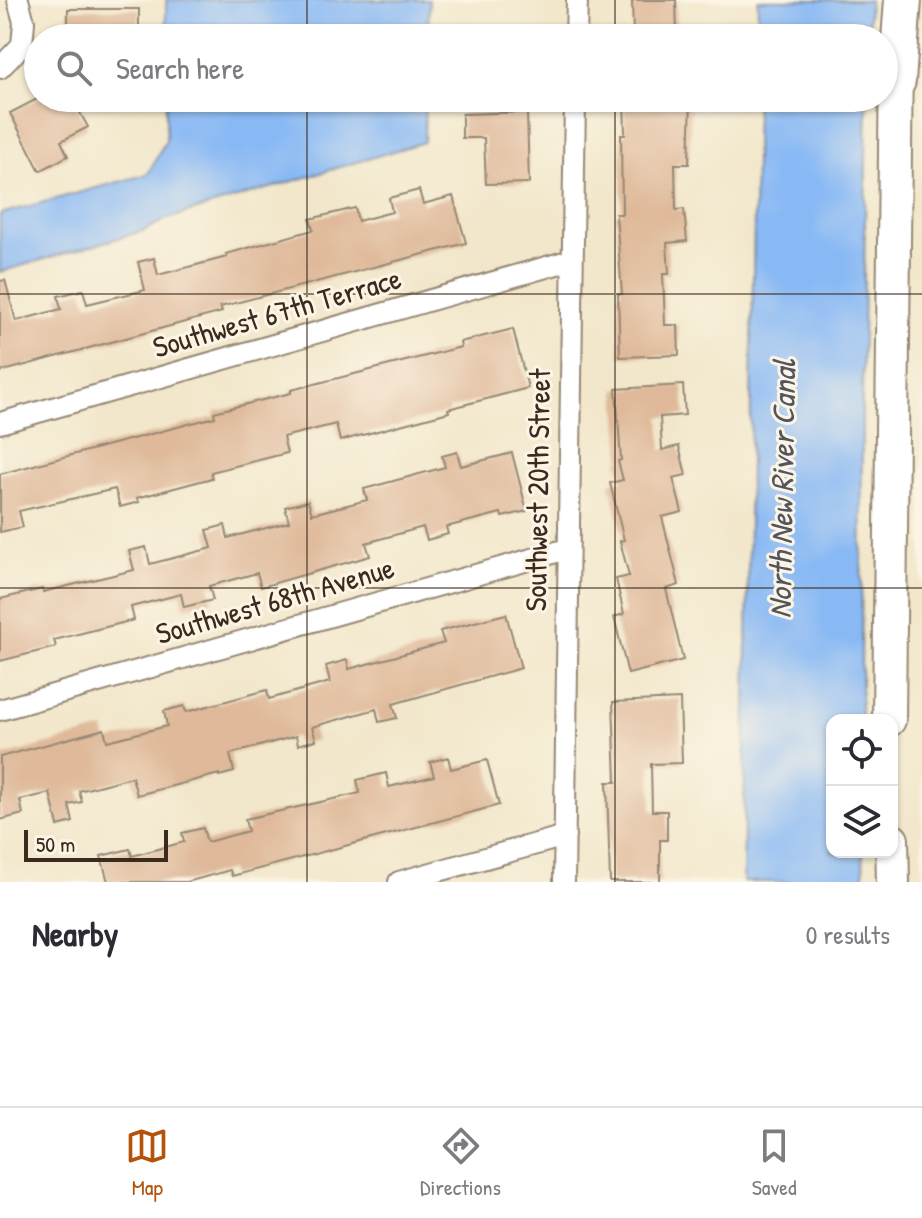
<!DOCTYPE html>
<style>
:root{--surface:#fff;--page:#f2f2f3;--text:#2b2b33;--muted:#7c7c81;--line:#e1e1e2;--accent:#b45309}
body{margin:0;font-family:"Patrick Hand",sans-serif;background:var(--page);color:var(--text)}
.controls{position:absolute;right:24px;bottom:24px;display:grid;overflow:hidden;border-radius:16px;box-shadow:0 2px 6px #0004}
.controls button{width:72px;height:72px;display:grid;place-items:center;padding:0;border:0;border-bottom:2px solid var(--line);background:var(--surface);color:var(--text);font:40px sans-serif}
.scale{position:absolute;left:24px;bottom:20px;width:144px;box-sizing:border-box;padding-left:8px;border:4px solid #3b2a1e;border-top:0;font-size:22px;line-height:28px;white-space:nowrap;color:#3b2a1e;-webkit-text-stroke:6px #fcf5e5;paint-order:stroke}
.list{margin:0;padding:0;list-style:none}
h2{display:flex;justify-content:space-between;align-items:center;height:104px;margin:0;padding:0 32px;font-size:34px}
h2 small{font-size:26px;font-weight:400;color:var(--muted)}
.icon{flex:none;width:44px;height:44px;fill:none;stroke:currentColor;stroke-width:2;stroke-linecap:round;stroke-linejoin:round}
.map{position:relative;flex:none;width:922px;height:882px;overflow:hidden}
.search{position:absolute;background:var(--surface);box-shadow:0 2px 6px #0004;left:24px;right:24px;top:24px;height:88px;display:flex;align-items:center;gap:20px;box-sizing:border-box;padding:0 28px;border-radius:44px;color:var(--muted);font-size:30px}
.sheet{height:224px;background:var(--surface)}
nav{display:flex;justify-content:space-around;align-items:center;box-sizing:border-box;height:112px;border-top:2px solid var(--line);background:var(--surface);font-size:22px;color:var(--muted)}
nav a{display:grid;justify-items:center;gap:4px}
nav .on{color:var(--accent)}
.map>svg:first-child{display:block}
.water{fill:#89b9f4;stroke:#627289;stroke-width:2}
.building{fill:#dfb99a}
.lines{fill:none;stroke-linecap:round;stroke-linejoin:round}
.street-casing{stroke:#968874;stroke-width:24}
.primary-casing{stroke:#968874;stroke-width:36}
.highway-casing{stroke:#968874;stroke-width:40}
.street{stroke:#fff;stroke-width:20}
.primary{stroke:#fff;stroke-width:32}
.highway{stroke:#fff;stroke-width:36}
.grid{fill:none;stroke:#3b2a1e;stroke-width:2;stroke-opacity:0.55}
.labels{text-anchor:middle;stroke-width:6;stroke-linejoin:round;paint-order:stroke}
.street-label{font-size:30px;fill:#3b2a1e;stroke:#fcf5e5}
.water-label{font-size:32px;font-style:italic;fill:#52555e;stroke:#fcf5e5}
</style>
<div class="map">
<svg width="922" height="882" viewBox="0 0 922 882">
<rect width="100%" height="100%" fill="#fcf5e5"/>
<filter id="ink" filterUnits="userSpaceOnUse"><feTurbulence type="fractalNoise" baseFrequency=".0125" numOctaves="2"/><feDisplacementMap in="SourceGraphic" scale="16" xChannelSelector="R" yChannelSelector="G"/><feConvolveMatrix kernelMatrix="1 2 1 2 8 2 1 2 1" color-interpolation-filters="sRGB"/></filter>
<filter id="wash" filterUnits="userSpaceOnUse"><feTurbulence type="fractalNoise" baseFrequency=".006" numOctaves="4" result="noise"/><feDisplacementMap in="SourceGraphic" scale="32" xChannelSelector="R" yChannelSelector="G"/><feGaussianBlur stdDeviation="1.8" result="paint"/><feColorMatrix in="noise" values="0 0 0 0 0 0 0 0 0 0 0 0 0 0 0 0 0 1.4 0 .05"/><feComposite in="paint" operator="in"/></filter>
<g filter="url(#wash)">
<rect width="100%" height="100%" fill="#f2e7cb"/>
<path class="water" d="M 166,0 L 429,0 L 428,38 L 166,38 Z
M 758,0 L 869,0 L 868,38 L 757,38 Z
M 166,98 L 425,98 L 424,142 L 167,219 L 143,231 L 0,272 L 0,214 L 148,174 L 166,140 Z
M 756,98 L 867,98 L 862,400 L 861,720 L 832,720 L 832,852 L 863,852 L 864,882 L 743,882 Z"/>
<g id="blocks">
<path class="building" d="M 632,0 L 676,0 L 677,34 L 633,35 Z
M 68,9 L 139,9 L 139,38 L 68,38 Z
M 39,98 L 72,98 L 88,127 L 61,141 L 68,156 L 40,171 L 10,113 Z
M 624,98 L 691,98 L 689,164 L 675,164 L 676,210 L 684,209 L 687,241 L 667,243 L 669,274 L 663,274 L 665,325 L 678,325 L 679,355 L 620,357 L 618,294 L 622,294 L 616,214 L 622,214 L 621,135 L 625,135 Z
M 527,112 L 529,183 L 486,184 L 484,138 L 462,138 L 462,114 Z
M 419,190 L 423,204 L 453,196 L 466,243 L 220,307 L 222,312 L 0,372 L 0,281 L 5,280 L 16,321 L 61,309 L 58,296 L 83,290 L 87,304 L 145,290 L 138,262 L 154,258 L 158,275 L 227,257 L 226,254 L 313,230 L 310,219 L 355,208 L 358,221 L 392,212 L 389,198 Z
M 513,329 L 528,388 L 448,409 L 449,412 L 340,441 L 336,424 L 283,437 L 287,453 L 211,472 L 212,478 L 137,498 L 139,502 L 120,507 L 115,489 L 19,511 L 23,527 L 0,532 L 0,474 L 215,417 L 214,412 L 291,393 L 291,390 L 461,347 L 460,342 Z
M 683,385 L 685,415 L 660,417 L 662,450 L 679,446 L 686,475 L 673,478 L 682,512 L 662,517 L 679,585 L 666,589 L 683,660 L 628,674 L 614,617 L 624,614 L 616,579 L 629,576 L 620,541 L 624,540 L 610,483 L 623,480 L 618,461 L 621,460 L 616,389 Z
M 457,452 L 461,466 L 512,453 L 527,511 L 502,517 L 501,513 L 446,527 L 448,534 L 427,540 L 423,527 L 366,543 L 370,556 L 261,587 L 257,573 L 209,586 L 213,600 L 184,607 L 181,594 L 131,607 L 134,620 L 54,640 L 56,647 L 0,661 L 0,599 L 42,589 L 43,592 L 134,570 L 129,551 L 146,547 L 150,564 L 212,548 L 207,530 L 225,525 L 228,538 L 289,522 L 285,507 L 308,501 L 312,514 L 367,500 L 364,489 L 445,467 L 442,456 Z
M 506,614 L 521,668 L 393,704 L 397,718 L 379,722 L 376,709 L 312,727 L 316,740 L 298,745 L 296,736 L 230,754 L 234,772 L 219,776 L 219,774 L 137,795 L 132,777 L 79,791 L 82,802 L 69,805 L 73,822 L 58,826 L 50,793 L 20,800 L 23,814 L 0,820 L 0,757 L 104,729 L 107,741 L 167,726 L 164,711 L 184,706 L 186,712 L 267,690 L 269,699 L 330,682 L 326,666 L 347,660 L 349,669 L 444,643 L 440,631 Z
M 680,699 L 682,763 L 651,764 L 652,811 L 667,811 L 667,840 L 660,840 L 660,882 L 610,882 L 607,782 L 616,782 L 613,702 Z
M 448,757 L 451,769 L 487,760 L 499,805 L 232,876 L 230,870 L 187,882 L 108,882 L 101,856 L 130,849 L 132,856 L 184,842 L 182,833 L 203,828 L 207,842 L 248,831 L 245,819 L 360,793 L 357,780 L 386,773 L 389,787 L 434,776 L 430,762 Z"/>
</g>
</g>
<g filter="url(#ink)">
<use href="#blocks" fill-opacity="0" stroke="#968874" stroke-width="2"/>
<g class="lines">
<g class="street-casing">
<path id="street" d="M 576,38 L 577,0
M 0,68 L 22,45 L 24,22 L 18,0
M 0,423 L 571,260
M 0,710 L 567,549
M 399,882 L 565,836
M 564,882 L 575,98"/>
</g>
<g class="primary-casing">
<path id="primary" d="M 889,720 L 896,55
M 892,840 L 893,882"/>
</g>
<g class="highway-casing">
<path id="highway" d="M 897,81 L 903,0"/>
</g>
<use href="#street" class="street"/>
<use href="#primary" class="primary"/>
<use href="#highway" class="highway"/>
</g>
</g>
<path class="grid" d="M 307,0 L 307,38M 615,0 L 615,38M 307,98 L 307,882M 615,98 L 615,882M 0,294 L 922,294M 0,588 L 922,588"/>
<g class="labels">
<g class="street-label">
<text transform="translate(277 313) rotate(-16)" y="10">Southwest 67th Terrace</text>
<text transform="translate(538 490) rotate(-89)" y="10">Southwest 20th Street</text>
<text transform="translate(275 601) rotate(-16)" y="10">Southwest 68th Avenue</text>
</g>
<g class="water-label">
<text transform="translate(782 489) rotate(-89)" y="11">North New River Canal</text>
</g>
</g>
</svg>
<div class="controls">
<button><svg class="icon" aria-label="locate" viewBox="0 0 24 24"><circle cx="12" cy="12" r="6"/><path d="M12 2v4M12 18v4M2 12h4M18 12h4"/></svg></button>
<button><svg class="icon" aria-label="layers" viewBox="0 0 24 24"><path d="M12 4l9 5-9 5-9-5zM3 14l9 5 9-5"/></svg></button>
</div>
<div class="scale">50 m</div>
<div class="search"><svg class="icon" aria-label="search" viewBox="0 0 24 24"><circle cx="10" cy="10" r="6"/><path d="M15 15l6 6"/></svg>Search here</div>
</div>
<section class="sheet">
<h2>Nearby<small>0 results</small></h2>
<ul class="list">
</ul>
</section>
<nav>
<a class="on"><svg class="icon" aria-label="map" viewBox="0 0 24 24"><path d="M3 6l6-2 6 2 6-2v14l-6 2-6-2-6 2zM9 4v14M15 6v14"/></svg>Map</a>
<a><svg class="icon" aria-label="directions" viewBox="0 0 24 24"><path d="M12 3l9 9-9 9-9-9zM9 14v-3h6M13 9l2 2-2 2"/></svg>Directions</a>
<a><svg class="icon" aria-label="saved" viewBox="0 0 24 24"><path d="M7 4h10v16l-5-4-5 4z"/></svg>Saved</a>
</nav>
